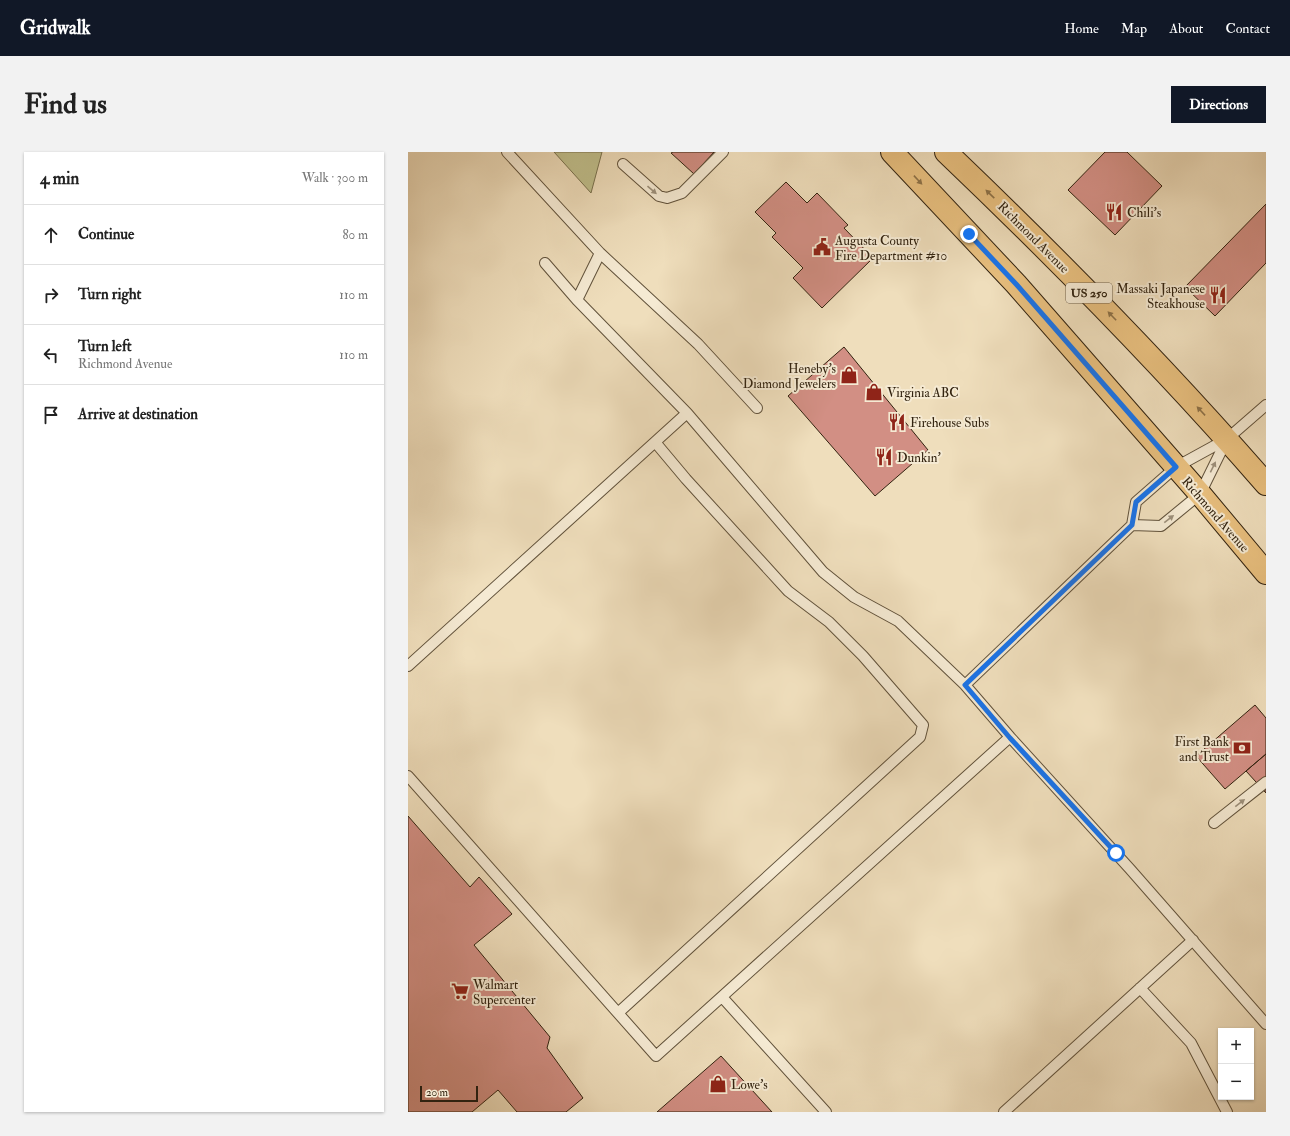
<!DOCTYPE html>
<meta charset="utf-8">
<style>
:root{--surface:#fff;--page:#f2f2f2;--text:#222;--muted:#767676;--line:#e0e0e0;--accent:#111827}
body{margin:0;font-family:"IM FELL Double Pica",serif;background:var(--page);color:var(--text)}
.controls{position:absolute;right:12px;bottom:12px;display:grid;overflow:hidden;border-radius:0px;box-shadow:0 1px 3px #0004}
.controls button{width:36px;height:36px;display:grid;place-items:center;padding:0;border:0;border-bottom:1px solid var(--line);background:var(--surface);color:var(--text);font:20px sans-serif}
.scale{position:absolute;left:12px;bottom:10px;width:58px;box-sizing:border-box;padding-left:4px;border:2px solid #322310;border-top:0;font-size:11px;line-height:14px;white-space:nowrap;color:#322310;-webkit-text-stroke:3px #f5ead3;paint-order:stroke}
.stop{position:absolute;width:12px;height:12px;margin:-9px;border:3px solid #1a73e8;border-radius:50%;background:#fff}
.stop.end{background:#1a73e8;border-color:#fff;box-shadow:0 1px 4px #0008}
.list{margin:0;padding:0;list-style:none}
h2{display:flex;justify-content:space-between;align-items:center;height:52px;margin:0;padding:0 16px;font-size:17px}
h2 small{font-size:13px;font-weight:400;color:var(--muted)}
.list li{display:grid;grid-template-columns:26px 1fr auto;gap:12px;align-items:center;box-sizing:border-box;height:60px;padding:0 16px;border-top:1px solid var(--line)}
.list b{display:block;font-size:15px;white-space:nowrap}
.list p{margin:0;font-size:13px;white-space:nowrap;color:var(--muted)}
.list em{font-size:13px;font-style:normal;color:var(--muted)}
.icon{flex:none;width:22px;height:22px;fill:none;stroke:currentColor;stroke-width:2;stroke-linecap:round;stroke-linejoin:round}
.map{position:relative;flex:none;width:858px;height:960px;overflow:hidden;border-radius:0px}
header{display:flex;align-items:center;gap:24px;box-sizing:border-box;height:56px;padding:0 20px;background:var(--accent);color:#fff}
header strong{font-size:19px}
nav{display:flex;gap:22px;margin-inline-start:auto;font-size:14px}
.intro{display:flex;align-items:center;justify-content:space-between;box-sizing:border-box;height:96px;padding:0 24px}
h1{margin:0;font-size:28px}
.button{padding:10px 18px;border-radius:0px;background:var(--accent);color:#fff;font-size:14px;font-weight:700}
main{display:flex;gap:24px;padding:0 24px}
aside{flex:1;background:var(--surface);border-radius:0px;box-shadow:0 1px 3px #0004}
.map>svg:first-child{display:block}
.green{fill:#c0bf8c;stroke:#79714e}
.building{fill:#d28f84;stroke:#322310}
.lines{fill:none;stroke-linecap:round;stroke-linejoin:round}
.lane-casing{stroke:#61523b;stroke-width:12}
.primary-casing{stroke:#322310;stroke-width:24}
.lane{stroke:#f5ead3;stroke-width:10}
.primary{stroke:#e8bf7e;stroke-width:22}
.oneway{fill:#8d7147}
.oneway2{fill:#9d907b}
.route{stroke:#1a73e8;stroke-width:5}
.labels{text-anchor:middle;stroke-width:4;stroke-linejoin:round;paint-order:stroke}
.shield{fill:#f5ead3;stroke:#6c5f4a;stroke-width:1}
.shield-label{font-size:12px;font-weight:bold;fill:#322310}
.poi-label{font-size:13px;fill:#322310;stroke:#f5ead3;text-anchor:start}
.street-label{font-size:13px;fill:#322310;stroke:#f5ead3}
</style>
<header>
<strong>Gridwalk</strong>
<nav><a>Home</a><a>Map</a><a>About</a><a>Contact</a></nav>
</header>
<div class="intro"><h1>Find us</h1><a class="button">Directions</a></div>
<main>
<aside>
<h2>4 min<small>Walk · 300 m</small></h2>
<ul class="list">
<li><svg class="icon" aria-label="ahead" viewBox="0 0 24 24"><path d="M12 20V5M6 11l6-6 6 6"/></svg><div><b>Continue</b></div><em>80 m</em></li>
<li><svg class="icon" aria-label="right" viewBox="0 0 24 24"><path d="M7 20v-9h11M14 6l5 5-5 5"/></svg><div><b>Turn right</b></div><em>110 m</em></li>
<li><svg class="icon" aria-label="left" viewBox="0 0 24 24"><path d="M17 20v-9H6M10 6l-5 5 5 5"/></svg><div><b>Turn left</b><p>Richmond Avenue</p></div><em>110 m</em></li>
<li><svg class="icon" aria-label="arrive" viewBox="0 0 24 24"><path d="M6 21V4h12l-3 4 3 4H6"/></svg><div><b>Arrive at destination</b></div></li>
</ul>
</aside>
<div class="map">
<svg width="858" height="960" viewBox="0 0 858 960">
<rect width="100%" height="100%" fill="#efdebc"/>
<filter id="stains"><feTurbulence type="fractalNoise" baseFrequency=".005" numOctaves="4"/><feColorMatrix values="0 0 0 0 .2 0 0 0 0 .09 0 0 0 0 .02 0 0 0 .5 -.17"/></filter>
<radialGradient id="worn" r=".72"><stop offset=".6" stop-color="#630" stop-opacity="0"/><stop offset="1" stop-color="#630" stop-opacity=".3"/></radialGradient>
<path class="green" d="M 146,0 L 194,0 L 183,41 Z"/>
<path class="building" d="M 265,0 L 306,0 L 286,22 L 263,1 Z
M 697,0 L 719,0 L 754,34 L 707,83 L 660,38 Z
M 378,30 L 399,51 L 409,41 L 440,73 L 436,76 L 465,106 L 414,156 L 385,126 L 395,116 L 364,85 L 368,81 L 347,60 Z
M 858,52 L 858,111 L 807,164 L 777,135 Z
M 436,195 L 520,298 L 467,344 L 380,244 Z
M 847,553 L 858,566 L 858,602 L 817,637 L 788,604 Z
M 858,602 L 858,641 L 838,619 Z
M 0,664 L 62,735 L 71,725 L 104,762 L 66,793 L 142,885 L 139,896 L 175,946 L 158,960 L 109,960 L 90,938 L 64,960 L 0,960 Z
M 313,904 L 364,960 L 249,960 Z"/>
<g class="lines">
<g class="lane-casing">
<path id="lane" d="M 99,0 L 192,101 L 290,192 L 349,256
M 215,12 L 251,44 L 259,46 L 274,41 L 315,0
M 137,111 L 169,148 L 279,261 L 415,420 L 446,445 L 490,469 L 557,533 L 602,585 L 722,717 L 858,872
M 169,148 L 192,101
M 724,373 L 753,374 L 792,342 L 819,287
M 0,514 L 279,261
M 557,533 L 724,373 L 728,350 L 768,315 L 819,287 L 858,253
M 0,624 L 248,904 L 602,585
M 806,671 L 858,630
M 732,836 L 783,891 L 819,960
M 314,845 L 418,960
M 210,861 L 512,585 L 515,573 L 455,504 L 421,470 L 380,439 L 278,327 L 247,290
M 596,960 L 785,788"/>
</g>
<g class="primary-casing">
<path id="primary" d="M 484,0 L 608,132 L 792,342 L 858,421
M 538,0 C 649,106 757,216 858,332"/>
</g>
<use href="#lane" class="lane"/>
<use href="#primary" class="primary"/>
</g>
<defs><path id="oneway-solid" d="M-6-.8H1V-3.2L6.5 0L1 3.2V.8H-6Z"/></defs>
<g class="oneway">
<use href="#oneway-solid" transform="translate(510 28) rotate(47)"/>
<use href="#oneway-solid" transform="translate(582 42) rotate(-136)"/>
<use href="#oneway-solid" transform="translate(704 164) rotate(-134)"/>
<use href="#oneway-solid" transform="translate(793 259) rotate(-133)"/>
</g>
<g class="oneway2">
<use href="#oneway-solid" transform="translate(244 38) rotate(41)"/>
<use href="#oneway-solid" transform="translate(805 315) rotate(-64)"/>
<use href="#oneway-solid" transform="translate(761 367) rotate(-38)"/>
<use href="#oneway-solid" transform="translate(832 651) rotate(-38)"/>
</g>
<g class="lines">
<path class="route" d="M 561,82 L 608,132 L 768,315 L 728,350 L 724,373 L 557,533 L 602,586 L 708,701"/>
</g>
<defs>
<g id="restaurant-bare" transform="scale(1.38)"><path d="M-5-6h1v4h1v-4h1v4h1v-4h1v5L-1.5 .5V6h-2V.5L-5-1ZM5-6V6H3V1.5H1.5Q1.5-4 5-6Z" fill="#8f2418" stroke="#f5ead3" stroke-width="2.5" paint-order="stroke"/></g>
<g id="civic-bare" transform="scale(1.38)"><path d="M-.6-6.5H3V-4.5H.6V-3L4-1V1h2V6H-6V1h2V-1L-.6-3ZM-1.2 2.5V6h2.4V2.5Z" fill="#8f2418" stroke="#f5ead3" stroke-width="2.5" paint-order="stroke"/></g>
<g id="shop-bare" transform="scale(1.38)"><path d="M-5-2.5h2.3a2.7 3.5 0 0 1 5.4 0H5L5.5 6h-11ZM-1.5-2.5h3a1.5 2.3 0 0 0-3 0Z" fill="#8f2418" stroke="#f5ead3" stroke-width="2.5" paint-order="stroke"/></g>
<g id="bank-bare" transform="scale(1.38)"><path d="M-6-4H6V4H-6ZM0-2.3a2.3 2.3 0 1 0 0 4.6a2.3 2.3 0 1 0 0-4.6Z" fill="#8f2418" stroke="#f5ead3" stroke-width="2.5" paint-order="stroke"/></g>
<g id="supermarket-bare" transform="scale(1.38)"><path d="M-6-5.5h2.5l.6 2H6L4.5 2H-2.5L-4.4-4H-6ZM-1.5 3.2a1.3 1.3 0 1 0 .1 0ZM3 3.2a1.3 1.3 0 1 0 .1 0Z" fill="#8f2418" stroke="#f5ead3" stroke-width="2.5" paint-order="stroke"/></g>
</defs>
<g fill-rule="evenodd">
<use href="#restaurant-bare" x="706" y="60"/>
<use href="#civic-bare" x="414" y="95"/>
<use href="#restaurant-bare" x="810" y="143"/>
<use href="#shop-bare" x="441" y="223"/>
<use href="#shop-bare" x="466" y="240"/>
<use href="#restaurant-bare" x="489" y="270"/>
<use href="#restaurant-bare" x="476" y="305"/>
<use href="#bank-bare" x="834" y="596"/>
<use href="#supermarket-bare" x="52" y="839"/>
<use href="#shop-bare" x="310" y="932"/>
</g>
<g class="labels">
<rect class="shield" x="658" y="131" width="46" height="20" rx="3"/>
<g class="shield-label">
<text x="681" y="145">US 250</text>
</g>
<g class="poi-label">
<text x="719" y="65">Chili's</text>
<text x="427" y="93">Augusta County<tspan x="427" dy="15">Fire Department #10</tspan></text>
<text x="797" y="141" text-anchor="end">Massaki Japanese<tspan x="797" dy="15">Steakhouse</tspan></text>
<text x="428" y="221" text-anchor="end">Heneby's<tspan x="428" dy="15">Diamond Jewelers</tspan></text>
<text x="479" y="245">Virginia ABC</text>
<text x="502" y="275">Firehouse Subs</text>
<text x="489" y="310">Dunkin'</text>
<text x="821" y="594" text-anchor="end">First Bank<tspan x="821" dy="15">and Trust</tspan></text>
<text x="65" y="837">Walmart<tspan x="65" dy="15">Supercenter</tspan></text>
<text x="323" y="937">Lowe's</text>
</g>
<g class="street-label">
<text transform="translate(626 85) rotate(45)" y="5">Richmond Avenue</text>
<text transform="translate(808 362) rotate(49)" y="5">Richmond Avenue</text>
</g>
</g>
<rect width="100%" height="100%" filter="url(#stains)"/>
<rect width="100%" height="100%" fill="url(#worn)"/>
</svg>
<div class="controls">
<button>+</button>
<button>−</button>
</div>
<div class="scale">20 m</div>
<div class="stop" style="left:708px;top:701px"></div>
<div class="stop end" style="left:561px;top:82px"></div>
</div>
</main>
